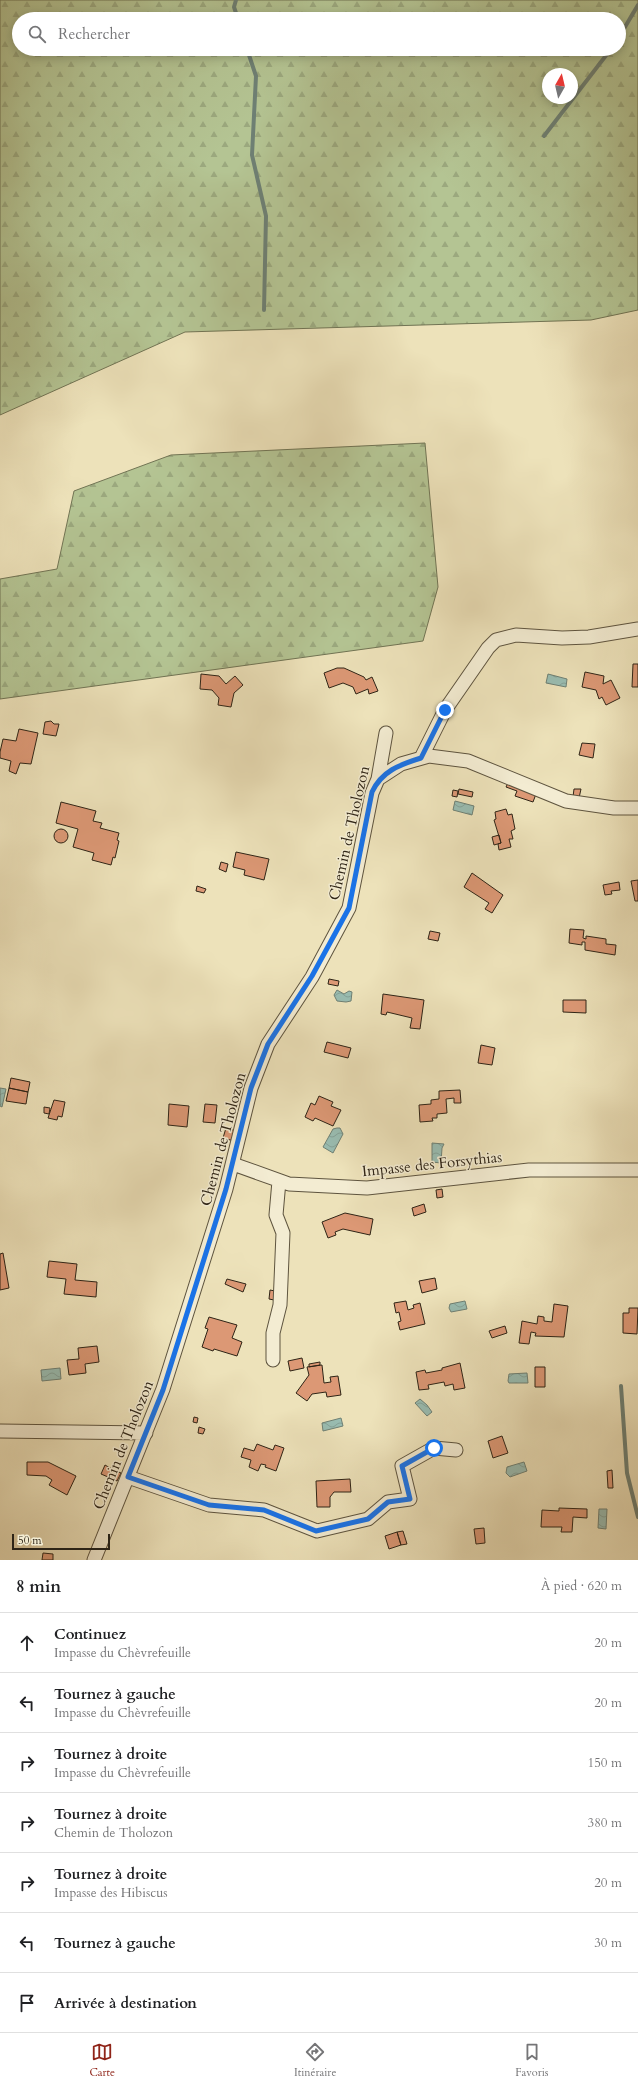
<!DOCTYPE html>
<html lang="fr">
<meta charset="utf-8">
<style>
:root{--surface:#fff;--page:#f2f2f2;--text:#202124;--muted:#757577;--line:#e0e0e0;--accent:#8f2418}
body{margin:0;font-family:Cardo,serif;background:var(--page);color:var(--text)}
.compass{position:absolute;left:542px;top:68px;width:36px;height:36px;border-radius:50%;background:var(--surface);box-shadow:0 2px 10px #0003;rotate:8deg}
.scale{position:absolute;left:12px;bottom:10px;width:98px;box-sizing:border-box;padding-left:4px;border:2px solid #2e2416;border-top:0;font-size:11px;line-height:14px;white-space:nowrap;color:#2e2416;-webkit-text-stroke:3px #f3ecd2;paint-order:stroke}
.stop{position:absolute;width:12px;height:12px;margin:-9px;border:3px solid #1a73e8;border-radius:50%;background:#fff}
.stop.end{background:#1a73e8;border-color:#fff;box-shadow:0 1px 4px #0008}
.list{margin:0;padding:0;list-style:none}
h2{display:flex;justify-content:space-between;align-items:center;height:52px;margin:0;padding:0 16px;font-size:17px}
h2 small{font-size:13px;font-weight:400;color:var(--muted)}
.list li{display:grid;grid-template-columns:26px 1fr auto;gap:12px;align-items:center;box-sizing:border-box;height:60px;padding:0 16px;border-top:1px solid var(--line)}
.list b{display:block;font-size:15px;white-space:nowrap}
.list p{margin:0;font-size:13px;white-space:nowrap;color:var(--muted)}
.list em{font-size:13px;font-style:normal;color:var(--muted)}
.icon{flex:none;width:22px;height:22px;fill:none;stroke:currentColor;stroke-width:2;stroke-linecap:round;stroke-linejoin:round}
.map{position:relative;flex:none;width:638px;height:1560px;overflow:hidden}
.search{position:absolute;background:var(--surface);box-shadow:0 2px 10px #0003;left:12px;right:12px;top:12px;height:44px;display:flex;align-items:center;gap:10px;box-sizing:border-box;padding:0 14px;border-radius:22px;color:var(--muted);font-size:15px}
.sheet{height:472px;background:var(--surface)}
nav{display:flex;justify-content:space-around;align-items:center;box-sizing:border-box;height:56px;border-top:1px solid var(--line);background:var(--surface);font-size:11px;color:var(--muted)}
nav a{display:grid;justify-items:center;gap:2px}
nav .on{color:var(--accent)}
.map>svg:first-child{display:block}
.forest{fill:url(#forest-firs);stroke:#717454;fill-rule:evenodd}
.water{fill:url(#water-waves);stroke:#6e8074}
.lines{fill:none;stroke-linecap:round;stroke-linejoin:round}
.stream{stroke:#6e8074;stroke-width:4}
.building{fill:#dc9875;stroke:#2e2416}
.minor-casing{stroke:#5e543f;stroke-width:15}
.minor{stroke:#f3ecd2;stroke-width:13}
.route{stroke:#1a73e8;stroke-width:5}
.labels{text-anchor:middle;stroke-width:3;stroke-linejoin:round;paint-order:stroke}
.street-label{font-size:15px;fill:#2e2416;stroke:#f3ecd2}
</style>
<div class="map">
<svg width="638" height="1560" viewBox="0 0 638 1560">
<defs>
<pattern id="forest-firs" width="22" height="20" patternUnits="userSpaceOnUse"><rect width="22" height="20" fill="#b4c493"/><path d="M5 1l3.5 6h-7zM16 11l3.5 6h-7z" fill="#9ba87e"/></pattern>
<pattern id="water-waves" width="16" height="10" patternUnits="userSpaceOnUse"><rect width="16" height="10" fill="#99bdb2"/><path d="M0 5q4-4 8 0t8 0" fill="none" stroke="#84a298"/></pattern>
</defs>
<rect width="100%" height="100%" fill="#ede2ba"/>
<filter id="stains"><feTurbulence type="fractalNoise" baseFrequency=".005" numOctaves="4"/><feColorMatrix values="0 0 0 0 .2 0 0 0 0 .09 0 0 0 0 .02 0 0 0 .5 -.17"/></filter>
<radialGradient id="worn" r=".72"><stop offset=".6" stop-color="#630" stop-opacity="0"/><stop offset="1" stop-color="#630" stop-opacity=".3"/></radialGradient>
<path class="forest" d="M 0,0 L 638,0 L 638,310 L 591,320 L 185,332 L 0,415 ZM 19,19 L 619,19 L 619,49 L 19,49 ZM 548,74 L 572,74 L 572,98 L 548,98 Z
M 425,443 L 438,587 L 423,641 L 0,699 L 0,579 L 57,569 L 74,491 L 171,455 Z"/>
<path class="water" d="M 548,674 L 567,679 L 566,687 L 546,683 Z
M 455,801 L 474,806 L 472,815 L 453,810 Z
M 337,990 L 344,994 L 349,991 L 352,992 L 351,1001 L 346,1002 L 337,1001 L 334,995 Z
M 0,1088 L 6,1089 L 2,1107 L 0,1106 Z
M 337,1128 L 340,1128 L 343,1134 L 333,1153 L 323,1147 L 333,1129 Z
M 432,1143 L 444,1144 L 442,1148 L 441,1163 L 432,1162 Z
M 465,1301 L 467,1309 L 451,1312 L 449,1308 L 450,1304 Z
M 60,1368 L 61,1379 L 42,1381 L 41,1370 Z
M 527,1373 L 528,1383 L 509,1383 L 508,1381 L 509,1374 Z
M 420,1399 L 427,1405 L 432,1412 L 427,1416 L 415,1403 Z
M 341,1418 L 343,1426 L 323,1431 L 322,1423 Z
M 524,1462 L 527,1471 L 510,1477 L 506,1473 L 507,1467 Z
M 599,1509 L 607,1509 L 606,1529 L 598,1528 Z"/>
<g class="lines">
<path class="stream" d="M 236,0 L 234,7 L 238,19
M 619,37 L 638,5
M 247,49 L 256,76 L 252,155 L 266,216 L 264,310
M 544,136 L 611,49
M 621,1386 L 627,1473 L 638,1517"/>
</g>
<path class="building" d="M 633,664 L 638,664 L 638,687 L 632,687 Z
M 337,668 L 344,668 L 364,677 L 366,680 L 372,677 L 378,691 L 369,694 L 368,689 L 356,694 L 353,687 L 343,683 L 329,688 L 324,673 Z
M 585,672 L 604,676 L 603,684 L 611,680 L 620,698 L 606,705 L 602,697 L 599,699 L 596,690 L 582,687 Z
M 201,674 L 219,676 L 226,684 L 235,676 L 243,685 L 234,693 L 231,707 L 218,705 L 219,698 L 212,690 L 200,689 Z
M 51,721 L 54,724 L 59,724 L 56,736 L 43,734 L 45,722 Z
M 19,729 L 38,733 L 31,764 L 20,763 L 16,774 L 9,771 L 11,761 L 0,758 L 0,752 L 3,739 L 16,741 Z
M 582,743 L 595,744 L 593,758 L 579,755 Z
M 508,783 L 536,794 L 533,802 L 515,796 L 517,791 L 506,787 Z
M 459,789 L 473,792 L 472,797 L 458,794 Z
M 574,789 L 581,789 L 579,798 L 573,797 Z
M 453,790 L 458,791 L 457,797 L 452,796 Z
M 61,802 L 96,811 L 93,821 L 102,823 L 100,828 L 119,833 L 117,840 L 119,841 L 115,858 L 113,857 L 111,865 L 92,860 L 94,853 L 73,847 L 78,829 L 56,823 Z
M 506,809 L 508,815 L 512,814 L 515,829 L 511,831 L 513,839 L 509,839 L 511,847 L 499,850 L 498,844 L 501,843 L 494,820 L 496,819 L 495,812 Z
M54 836a7 7 0 1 1 14 0a7 7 0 1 1-14 0Z
M 499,835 L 501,843 L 494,845 L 492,837 Z
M 236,852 L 269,859 L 264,880 L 244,875 L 245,870 L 233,867 Z
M 221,862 L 228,864 L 226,872 L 219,869 Z
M 472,873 L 503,895 L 492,913 L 485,909 L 489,903 L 464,887 Z
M 638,880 L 638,901 L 635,901 L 631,881 Z
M 619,882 L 620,890 L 611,891 L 612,894 L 605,895 L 603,885 Z
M 197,886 L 206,889 L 204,893 L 196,891 Z
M 570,929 L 584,930 L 583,938 L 586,939 L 586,936 L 606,939 L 606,944 L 616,945 L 615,955 L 585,950 L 585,942 L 582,942 L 582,945 L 569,943 Z
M 430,931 L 440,933 L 438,941 L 428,939 Z
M 329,979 L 339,981 L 338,986 L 328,984 Z
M 383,994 L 424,1000 L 420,1029 L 410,1028 L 412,1018 L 387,1012 L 386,1015 L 381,1014 Z
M 563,1000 L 586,1000 L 586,1013 L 563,1012 Z
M 327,1042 L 351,1048 L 348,1058 L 324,1052 Z
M 481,1045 L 495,1048 L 492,1065 L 478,1063 Z
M 11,1078 L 30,1082 L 28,1092 L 9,1088 Z
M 9,1088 L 28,1092 L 26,1104 L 6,1101 Z
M 460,1090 L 461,1103 L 454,1103 L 454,1098 L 446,1099 L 447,1113 L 437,1114 L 437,1118 L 432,1118 L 433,1121 L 420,1122 L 419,1105 L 431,1104 L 431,1100 L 439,1099 L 439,1091 Z
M 319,1096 L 333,1102 L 331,1106 L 341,1110 L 333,1126 L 315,1118 L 313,1121 L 305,1117 L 311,1103 L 315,1105 Z
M 54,1100 L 65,1102 L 62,1117 L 58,1116 L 57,1120 L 48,1118 Z
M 169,1104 L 189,1106 L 187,1127 L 168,1125 Z
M 205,1104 L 217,1105 L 215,1123 L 203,1122 Z
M 44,1107 L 50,1108 L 49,1114 L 44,1113 Z
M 226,1128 L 236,1131 L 234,1141 L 223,1138 Z
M 442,1189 L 443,1197 L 437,1198 L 436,1190 Z
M 424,1204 L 426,1212 L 414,1216 L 412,1208 Z
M 345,1213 L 373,1219 L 370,1235 L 343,1229 L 335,1232 L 336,1235 L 328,1238 L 322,1222 Z
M 3,1253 L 9,1288 L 0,1290 L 0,1254 Z
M 49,1261 L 77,1264 L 75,1280 L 97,1282 L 96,1297 L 64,1294 L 66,1279 L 47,1277 Z
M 435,1278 L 437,1289 L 422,1293 L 419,1281 Z
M 227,1279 L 246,1284 L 243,1292 L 225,1284 Z
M 270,1290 L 275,1291 L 274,1300 L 269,1299 Z
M 406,1301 L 408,1310 L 414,1308 L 413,1305 L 420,1303 L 425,1324 L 400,1330 L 398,1322 L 401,1321 L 399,1312 L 396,1313 L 394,1303 Z
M 554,1304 L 568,1306 L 564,1337 L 535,1336 L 536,1333 L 531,1332 L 529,1344 L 519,1343 L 522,1321 L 537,1324 L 538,1316 L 544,1317 L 544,1321 L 552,1322 Z
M 629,1308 L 638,1308 L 637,1334 L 623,1333 L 623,1313 L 629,1313 Z
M 209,1317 L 237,1325 L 232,1338 L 242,1342 L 237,1356 L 214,1349 L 213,1351 L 202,1347 L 208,1329 L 205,1328 Z
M 505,1326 L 507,1333 L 492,1338 L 489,1331 Z
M 97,1346 L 99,1362 L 85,1364 L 86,1373 L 69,1375 L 67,1360 L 79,1359 L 78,1348 Z
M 302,1358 L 304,1368 L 290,1371 L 288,1361 Z
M 320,1362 L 320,1365 L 309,1367 L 309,1364 Z
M 460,1363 L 465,1388 L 454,1390 L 453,1384 L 445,1386 L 444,1382 L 428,1385 L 429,1389 L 419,1390 L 416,1372 L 425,1370 L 426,1373 L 442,1370 L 442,1368 Z
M 322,1365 L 324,1383 L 331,1382 L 330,1377 L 338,1376 L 341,1395 L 327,1397 L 326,1392 L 312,1394 L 307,1401 L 296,1393 L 309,1375 L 307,1367 Z
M 535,1367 L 545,1367 L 545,1387 L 535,1387 Z
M 194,1417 L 198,1418 L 197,1423 L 193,1422 Z
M 199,1427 L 205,1429 L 203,1434 L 198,1433 Z
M 502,1436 L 508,1453 L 493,1458 L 488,1441 Z
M 257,1444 L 273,1450 L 275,1445 L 284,1448 L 276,1471 L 265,1467 L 266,1465 L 261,1464 L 258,1471 L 249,1467 L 251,1460 L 241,1457 L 244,1448 L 254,1451 Z
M 27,1462 L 48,1462 L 76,1476 L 67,1495 L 49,1485 L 52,1480 L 46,1476 L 27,1475 Z
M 105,1465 L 112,1469 L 108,1477 L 101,1474 Z
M 112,1469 L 121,1473 L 117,1481 L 108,1477 Z
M 612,1470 L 613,1488 L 608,1488 L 607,1471 Z
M 350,1479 L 351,1492 L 334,1492 L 330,1497 L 330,1507 L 317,1507 L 316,1481 Z
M 559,1508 L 587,1509 L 587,1518 L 573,1517 L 572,1532 L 561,1532 L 562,1527 L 541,1527 L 542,1510 L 559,1511 Z
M 484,1528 L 485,1543 L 476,1544 L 474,1529 Z
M 403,1531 L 407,1544 L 401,1545 L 397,1532 Z
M 397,1532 L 401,1545 L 389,1549 L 385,1536 Z
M 43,1553 L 53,1554 L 53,1560 L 42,1560 Z"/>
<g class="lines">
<g class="minor-casing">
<path id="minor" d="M 421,758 L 445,710 L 488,648 L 496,640 L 516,635 L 562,638 L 589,637 L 638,629
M 378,779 L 401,764 L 429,756 L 468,761 L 566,801 L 614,808 L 638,808
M 233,1164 L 289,1184 L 367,1188 L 529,1170 L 638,1170
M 273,1360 L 273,1333 L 280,1305 L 283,1233 L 276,1215 L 279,1181
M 0,1431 L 146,1433
M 128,1477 L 209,1505 L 264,1510 L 317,1531 L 368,1519 L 388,1502 L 410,1499 L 402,1466 L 434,1448 L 456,1450
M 94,1560 L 163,1389 L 226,1189 L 251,1088 L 268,1044 L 312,977 L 349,908 L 372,793 L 378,779 L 386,733"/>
</g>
<use href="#minor" class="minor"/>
</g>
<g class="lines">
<path class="route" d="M 434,1448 L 402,1466 L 410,1499 L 388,1502 L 368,1519 L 316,1531 L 264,1510 L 209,1505 L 128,1477 L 163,1390 L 226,1189 L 251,1088 L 268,1044 L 312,976 L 349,908 L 372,792 C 382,771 399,765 421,758 L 445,710"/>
</g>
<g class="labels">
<g class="street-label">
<text transform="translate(349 833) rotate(-77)" y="5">Chemin de Tholozon</text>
<text transform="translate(223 1139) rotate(-75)" y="5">Chemin de Tholozon</text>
<text transform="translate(432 1164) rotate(-6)" y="5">Impasse des Forsythias</text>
<text transform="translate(123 1445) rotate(-68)" y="5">Chemin de Tholozon</text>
</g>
</g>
<rect width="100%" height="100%" filter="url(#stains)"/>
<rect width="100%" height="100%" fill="url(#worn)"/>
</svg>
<svg class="compass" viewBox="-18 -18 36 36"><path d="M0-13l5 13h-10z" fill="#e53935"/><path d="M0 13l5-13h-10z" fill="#757577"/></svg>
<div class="scale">50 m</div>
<div class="stop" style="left:434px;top:1448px"></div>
<div class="stop end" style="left:445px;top:710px"></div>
<div class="search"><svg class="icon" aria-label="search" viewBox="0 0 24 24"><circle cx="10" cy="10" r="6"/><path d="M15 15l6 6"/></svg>Rechercher</div>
</div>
<section class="sheet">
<h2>8 min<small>À pied · 620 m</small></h2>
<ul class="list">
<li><svg class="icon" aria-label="ahead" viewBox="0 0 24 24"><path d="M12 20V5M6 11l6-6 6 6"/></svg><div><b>Continuez</b><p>Impasse du Chèvrefeuille</p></div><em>20 m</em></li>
<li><svg class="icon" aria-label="left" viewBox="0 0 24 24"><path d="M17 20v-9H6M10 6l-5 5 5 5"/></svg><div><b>Tournez à gauche</b><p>Impasse du Chèvrefeuille</p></div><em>20 m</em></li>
<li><svg class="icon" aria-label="right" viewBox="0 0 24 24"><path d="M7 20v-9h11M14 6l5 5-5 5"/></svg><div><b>Tournez à droite</b><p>Impasse du Chèvrefeuille</p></div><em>150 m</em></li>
<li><svg class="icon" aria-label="right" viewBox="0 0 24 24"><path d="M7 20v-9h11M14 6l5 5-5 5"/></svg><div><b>Tournez à droite</b><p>Chemin de Tholozon</p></div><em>380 m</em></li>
<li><svg class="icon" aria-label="right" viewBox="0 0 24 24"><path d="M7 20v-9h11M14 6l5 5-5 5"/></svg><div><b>Tournez à droite</b><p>Impasse des Hibiscus</p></div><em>20 m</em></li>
<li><svg class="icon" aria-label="left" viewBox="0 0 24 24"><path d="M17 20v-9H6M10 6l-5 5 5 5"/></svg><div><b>Tournez à gauche</b></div><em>30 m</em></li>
<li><svg class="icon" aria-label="arrive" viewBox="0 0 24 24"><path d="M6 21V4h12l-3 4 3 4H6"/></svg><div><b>Arrivée à destination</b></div></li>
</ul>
</section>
<nav>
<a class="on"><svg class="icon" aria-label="map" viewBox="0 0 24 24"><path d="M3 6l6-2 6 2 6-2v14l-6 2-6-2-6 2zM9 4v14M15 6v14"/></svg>Carte</a>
<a><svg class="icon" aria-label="directions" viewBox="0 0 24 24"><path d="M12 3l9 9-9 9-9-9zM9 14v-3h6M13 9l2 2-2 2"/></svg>Itinéraire</a>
<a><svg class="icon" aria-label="saved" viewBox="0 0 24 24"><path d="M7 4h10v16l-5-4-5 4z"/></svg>Favoris</a>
</nav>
